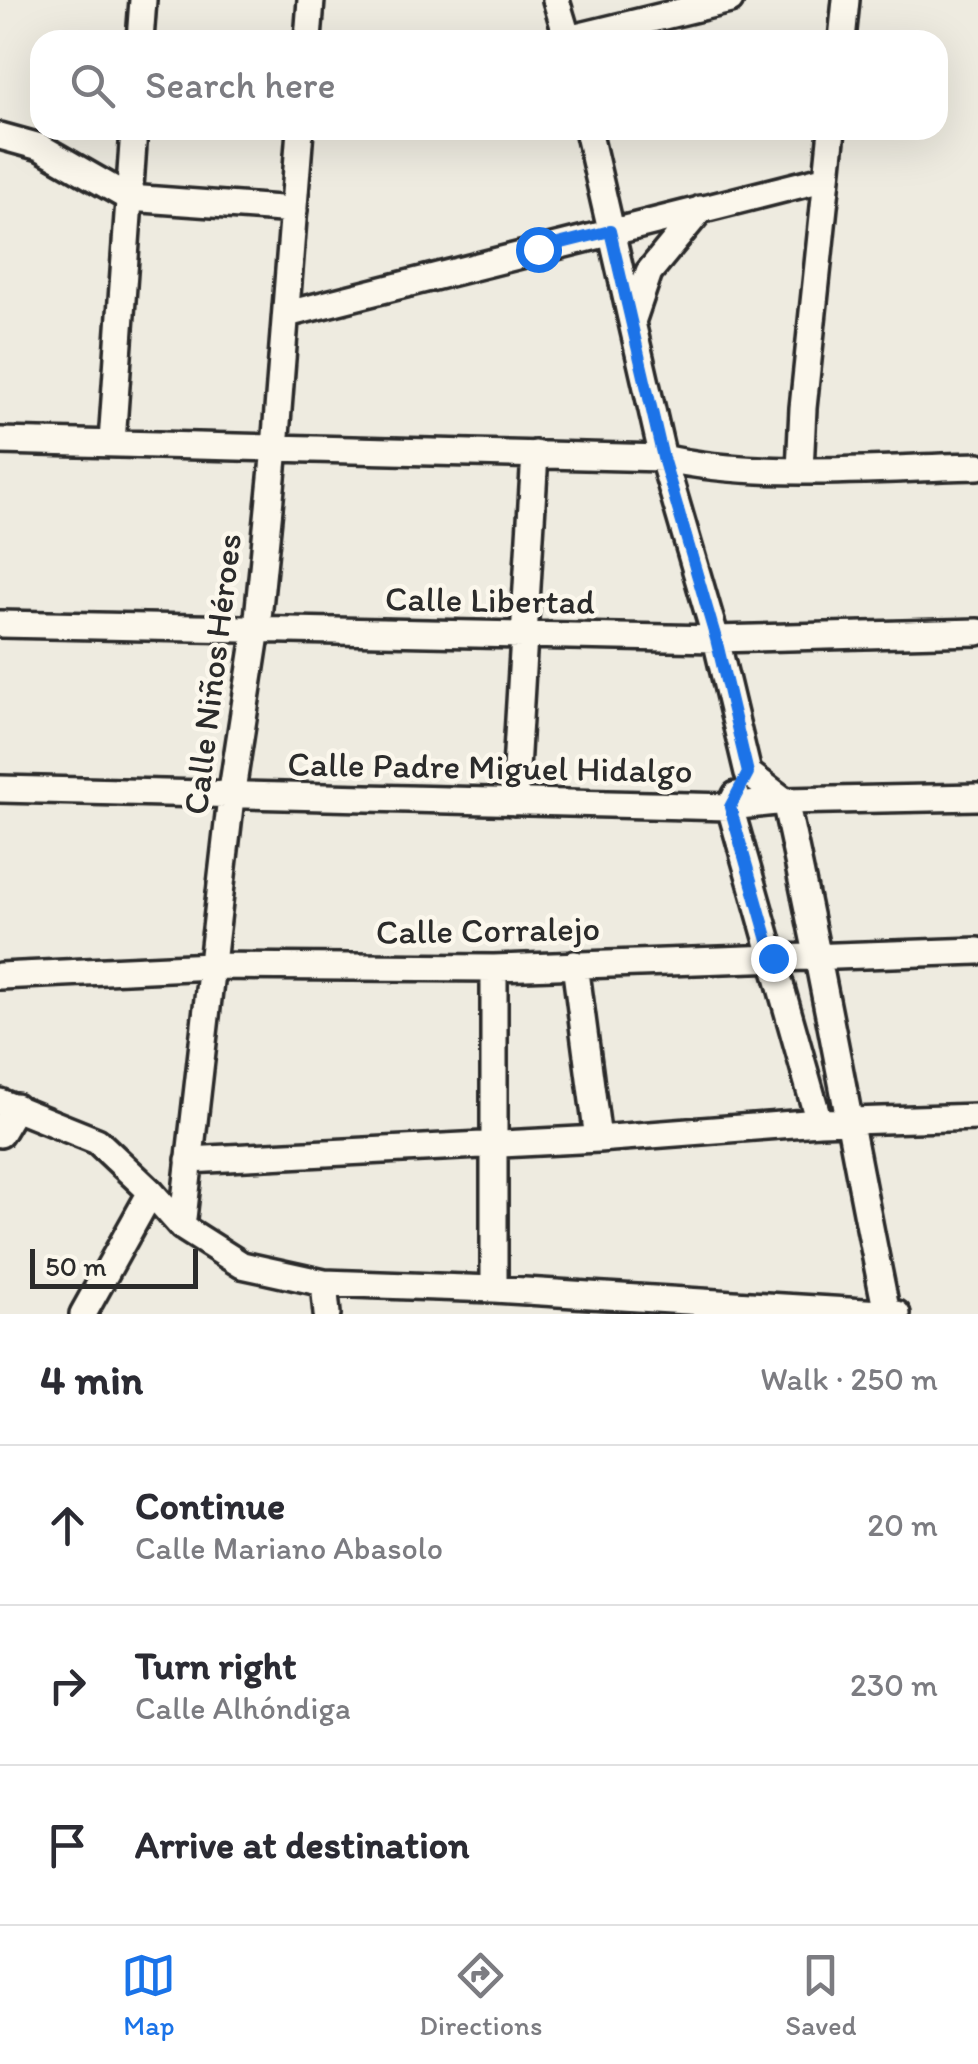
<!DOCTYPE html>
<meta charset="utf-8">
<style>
:root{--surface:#fff;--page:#f2f2f3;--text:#2b2b33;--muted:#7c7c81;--line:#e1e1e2;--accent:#1a73e8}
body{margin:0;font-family:Itim,sans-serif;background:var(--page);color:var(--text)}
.scale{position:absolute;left:30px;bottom:25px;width:168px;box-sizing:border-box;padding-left:10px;border:5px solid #2b2b2b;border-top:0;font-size:28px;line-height:35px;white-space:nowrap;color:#2b2b2b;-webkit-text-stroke:8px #fbf7ec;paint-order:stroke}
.stop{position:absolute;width:30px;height:30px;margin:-22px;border:8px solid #1a73e8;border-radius:50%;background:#fff}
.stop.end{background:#1a73e8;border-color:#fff;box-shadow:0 2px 10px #0008}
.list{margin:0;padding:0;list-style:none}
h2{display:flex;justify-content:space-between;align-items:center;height:130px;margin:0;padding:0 40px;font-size:42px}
h2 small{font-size:32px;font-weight:400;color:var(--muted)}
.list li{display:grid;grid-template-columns:65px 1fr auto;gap:30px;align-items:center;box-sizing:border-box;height:160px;padding:0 40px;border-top:2px solid var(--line)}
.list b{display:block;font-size:38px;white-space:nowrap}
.list p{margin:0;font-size:32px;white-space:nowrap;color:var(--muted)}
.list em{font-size:32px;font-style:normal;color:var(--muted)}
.icon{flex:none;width:55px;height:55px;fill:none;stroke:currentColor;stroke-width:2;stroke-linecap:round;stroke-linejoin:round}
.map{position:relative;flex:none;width:978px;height:1314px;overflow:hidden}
.search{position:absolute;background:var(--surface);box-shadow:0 10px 40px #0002;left:30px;right:30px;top:30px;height:110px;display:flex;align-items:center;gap:25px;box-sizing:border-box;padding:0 35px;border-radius:30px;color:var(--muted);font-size:38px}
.sheet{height:610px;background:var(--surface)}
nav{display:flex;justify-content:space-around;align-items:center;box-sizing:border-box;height:140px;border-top:2px solid var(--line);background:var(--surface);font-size:28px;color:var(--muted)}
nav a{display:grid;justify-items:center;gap:5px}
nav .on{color:var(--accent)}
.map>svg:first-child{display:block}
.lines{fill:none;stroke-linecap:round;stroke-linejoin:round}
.street-casing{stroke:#2b2b2b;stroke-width:32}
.street{stroke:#fbf7ec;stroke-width:25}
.route{stroke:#1a73e8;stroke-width:12}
.labels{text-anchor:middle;stroke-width:9;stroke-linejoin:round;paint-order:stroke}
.street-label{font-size:35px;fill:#2b2b2b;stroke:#fbf7ec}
</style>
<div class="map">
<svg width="978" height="1314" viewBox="0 0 978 1314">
<rect width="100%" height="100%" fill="#eeebe0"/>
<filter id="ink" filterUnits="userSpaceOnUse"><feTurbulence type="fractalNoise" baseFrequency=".01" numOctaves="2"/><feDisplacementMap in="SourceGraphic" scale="20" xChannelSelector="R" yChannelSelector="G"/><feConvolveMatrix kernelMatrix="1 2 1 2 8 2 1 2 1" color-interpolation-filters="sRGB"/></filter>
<g filter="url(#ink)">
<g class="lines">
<g class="street-casing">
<path id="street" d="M 556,0 L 568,40
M 140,40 L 143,0
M 308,40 L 311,0
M 564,40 L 730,0
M 842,40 L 846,0
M 588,130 L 663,458 L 716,639 L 748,773 L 785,801 C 823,971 852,1142 887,1313
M 0,136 L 40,147 L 129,198 L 294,210
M 287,314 L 827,178
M 632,322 L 649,272 L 701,209
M 0,441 L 663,458 C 756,480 881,468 978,466
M 112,442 L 134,130
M 800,470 L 803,408 L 832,130
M 0,624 L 716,639 L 978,632
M 0,789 L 730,807 L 785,801 L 978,797
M 736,795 L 730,807 L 819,1122
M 514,802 L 535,454
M 575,964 L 598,1139
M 494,968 L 494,1289
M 0,976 L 211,966 L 494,968 L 978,951
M 0,1102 L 97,1141 L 151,1192 L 182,1227 L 242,1265 L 324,1283 L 494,1289 L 897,1314
M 0,1134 L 16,1107
M 189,1160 L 598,1139 L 819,1122 L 978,1117
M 182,1227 L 231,797 L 257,628 L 275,448 L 300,130
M 324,1283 L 327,1314
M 83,1314 L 151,1192"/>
</g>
<use href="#street" class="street"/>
</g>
</g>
<g class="lines" filter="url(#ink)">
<path class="route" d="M 538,249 L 610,231 L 663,458 L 716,639 L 748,773 L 730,807 L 773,958"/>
</g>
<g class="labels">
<g class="street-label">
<text transform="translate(490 600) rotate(1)" y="12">Calle Libertad</text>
<text transform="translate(212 674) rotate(-83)" y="12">Calle Niños Héroes</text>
<text transform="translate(490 767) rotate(1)" y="12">Calle Padre Miguel Hidalgo</text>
<text transform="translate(488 930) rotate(-1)" y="12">Calle Corralejo</text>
</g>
</g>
</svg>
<div class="scale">50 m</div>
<div class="stop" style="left:538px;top:249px"></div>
<div class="stop end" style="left:773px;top:958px"></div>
<div class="search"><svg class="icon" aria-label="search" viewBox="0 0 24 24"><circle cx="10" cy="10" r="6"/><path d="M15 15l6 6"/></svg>Search here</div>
</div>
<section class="sheet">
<h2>4 min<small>Walk · 250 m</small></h2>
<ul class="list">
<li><svg class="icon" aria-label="ahead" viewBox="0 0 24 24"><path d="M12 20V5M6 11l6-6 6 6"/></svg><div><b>Continue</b><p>Calle Mariano Abasolo</p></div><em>20 m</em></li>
<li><svg class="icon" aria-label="right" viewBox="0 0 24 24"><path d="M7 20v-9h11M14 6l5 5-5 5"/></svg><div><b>Turn right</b><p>Calle Alhóndiga</p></div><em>230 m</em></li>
<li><svg class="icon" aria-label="arrive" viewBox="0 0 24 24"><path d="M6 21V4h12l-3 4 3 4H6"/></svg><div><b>Arrive at destination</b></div></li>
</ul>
</section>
<nav>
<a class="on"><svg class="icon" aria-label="map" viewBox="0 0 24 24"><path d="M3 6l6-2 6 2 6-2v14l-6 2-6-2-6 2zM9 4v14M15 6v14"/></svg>Map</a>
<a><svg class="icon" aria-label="directions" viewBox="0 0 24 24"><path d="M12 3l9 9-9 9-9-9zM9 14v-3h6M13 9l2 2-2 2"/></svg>Directions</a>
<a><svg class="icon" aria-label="saved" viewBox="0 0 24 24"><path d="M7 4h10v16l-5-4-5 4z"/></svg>Saved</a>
</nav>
